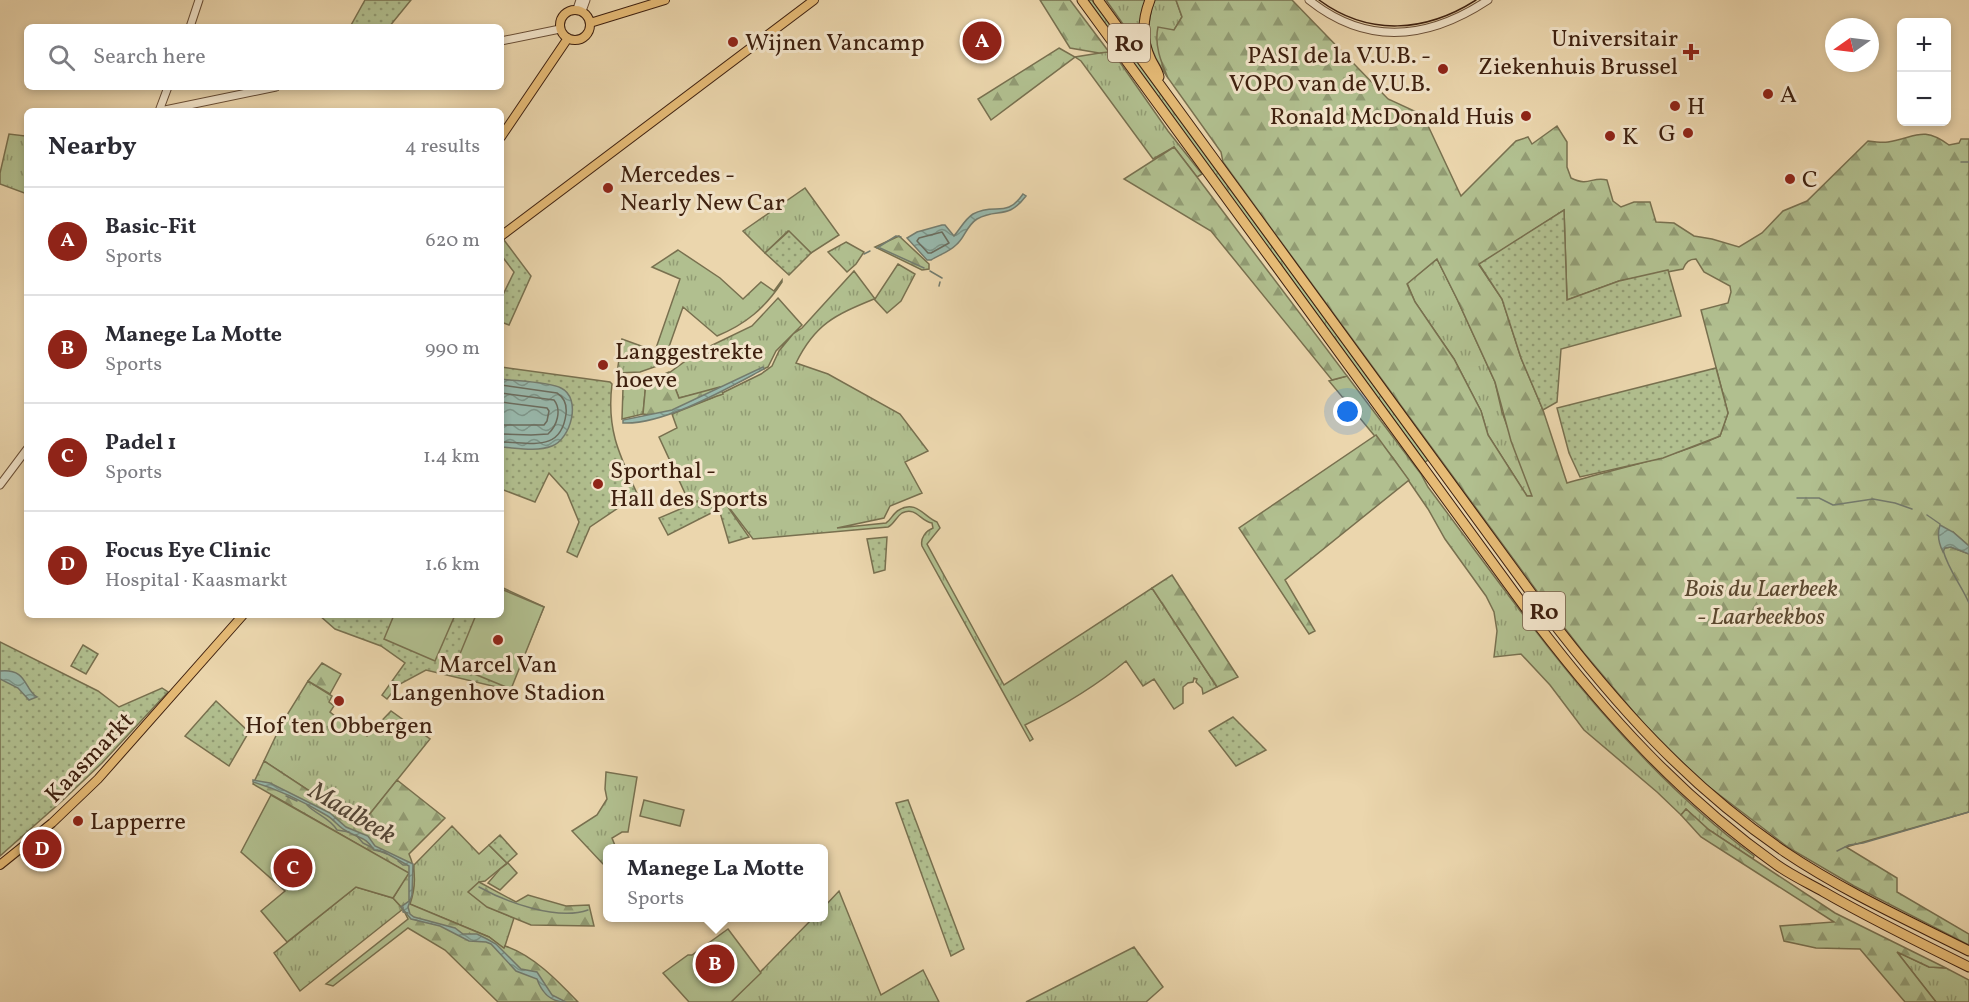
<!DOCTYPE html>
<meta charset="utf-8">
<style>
:root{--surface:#fff;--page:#f7f7f7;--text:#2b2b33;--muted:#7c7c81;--line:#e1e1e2;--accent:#8f2418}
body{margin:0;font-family:Vollkorn,serif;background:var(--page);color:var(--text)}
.controls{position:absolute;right:18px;top:18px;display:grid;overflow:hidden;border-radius:9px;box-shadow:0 3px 9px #0003}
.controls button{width:54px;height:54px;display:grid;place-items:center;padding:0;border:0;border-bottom:2px solid var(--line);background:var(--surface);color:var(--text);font:30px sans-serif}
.compass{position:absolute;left:1825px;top:18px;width:54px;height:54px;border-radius:50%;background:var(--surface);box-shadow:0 3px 9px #0003;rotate:256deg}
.you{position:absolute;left:1348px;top:412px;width:21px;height:21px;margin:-15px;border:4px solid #fff;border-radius:50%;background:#1a73e8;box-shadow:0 0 0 9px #1a73e833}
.badge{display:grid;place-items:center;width:39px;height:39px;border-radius:50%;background:var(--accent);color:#fff;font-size:20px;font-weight:700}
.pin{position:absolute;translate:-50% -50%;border:3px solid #fff;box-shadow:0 2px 6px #0006}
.popup{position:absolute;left:603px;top:844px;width:225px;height:78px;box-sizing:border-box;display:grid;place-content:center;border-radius:9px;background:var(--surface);filter:drop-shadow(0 2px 4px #0005);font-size:20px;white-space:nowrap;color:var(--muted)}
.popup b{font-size:22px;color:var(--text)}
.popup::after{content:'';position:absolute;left:50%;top:100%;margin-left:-12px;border:12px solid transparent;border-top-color:var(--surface)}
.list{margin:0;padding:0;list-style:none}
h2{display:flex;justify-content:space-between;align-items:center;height:78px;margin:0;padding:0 24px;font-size:26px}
h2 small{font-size:20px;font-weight:400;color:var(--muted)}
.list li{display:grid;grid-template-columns:39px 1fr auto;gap:18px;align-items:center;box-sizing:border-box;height:108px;padding:0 24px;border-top:2px solid var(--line)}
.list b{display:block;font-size:22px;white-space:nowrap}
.list p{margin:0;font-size:20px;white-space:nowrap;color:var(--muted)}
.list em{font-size:20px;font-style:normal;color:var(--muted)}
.icon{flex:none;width:33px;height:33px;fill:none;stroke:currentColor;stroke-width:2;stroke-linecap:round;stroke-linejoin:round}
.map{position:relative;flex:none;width:1969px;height:1002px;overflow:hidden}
.search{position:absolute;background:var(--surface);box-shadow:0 3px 9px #0003;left:24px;top:24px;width:480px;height:66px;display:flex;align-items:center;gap:15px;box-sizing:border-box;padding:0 21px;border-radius:9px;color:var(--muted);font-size:22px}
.panel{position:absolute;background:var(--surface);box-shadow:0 3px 9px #0003;left:24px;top:108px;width:480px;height:510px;border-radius:9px}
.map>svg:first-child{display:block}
.grass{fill:url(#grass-tufts);stroke:#78704f;stroke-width:1.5}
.forest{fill:url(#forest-firs);stroke:#78704f;stroke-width:1.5;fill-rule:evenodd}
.park{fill:url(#park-dots);stroke:#78704f;stroke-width:1.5}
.pitch{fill:#b1bf8f;stroke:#78704f;stroke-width:1.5}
.water{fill:url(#water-waves);stroke:#747c6e;stroke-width:1.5}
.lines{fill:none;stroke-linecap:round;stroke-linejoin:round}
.shore{stroke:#6b6c5e;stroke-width:1.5}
.stream{stroke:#747c6e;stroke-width:1.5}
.minor-casing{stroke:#694e36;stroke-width:9}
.major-casing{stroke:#3e200f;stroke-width:10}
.highway-casing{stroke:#3e200f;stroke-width:11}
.minor{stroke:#f2e4ca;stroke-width:7}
.major{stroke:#e6bb76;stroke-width:8}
.highway{stroke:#e6bb76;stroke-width:9}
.tram{stroke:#3e200f;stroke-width:1.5}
.poi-dot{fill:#8f2418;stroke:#f2e4ca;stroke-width:2}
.labels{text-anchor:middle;stroke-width:6;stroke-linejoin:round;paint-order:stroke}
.shield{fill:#f2e4ca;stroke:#745b47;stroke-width:1.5}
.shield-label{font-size:22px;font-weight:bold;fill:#3e200f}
.poi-label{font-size:24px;fill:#3e200f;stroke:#f2e4ca;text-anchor:start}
.park-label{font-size:24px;font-style:italic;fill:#5b482f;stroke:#f2e4ca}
.street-label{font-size:24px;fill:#3e200f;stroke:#f2e4ca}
.water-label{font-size:26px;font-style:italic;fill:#544636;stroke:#f2e4ca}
</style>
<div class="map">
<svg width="1969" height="1002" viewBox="0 0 1969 1002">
<defs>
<pattern id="grass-tufts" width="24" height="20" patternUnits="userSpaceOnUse" patternTransform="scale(1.5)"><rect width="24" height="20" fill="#b1bf8f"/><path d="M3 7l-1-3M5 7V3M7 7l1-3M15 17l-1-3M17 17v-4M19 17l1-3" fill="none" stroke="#919b73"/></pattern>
<pattern id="forest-firs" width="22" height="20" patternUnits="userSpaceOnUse" patternTransform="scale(1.5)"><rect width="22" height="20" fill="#b1bf8f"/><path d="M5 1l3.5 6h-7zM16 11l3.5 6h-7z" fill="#919b73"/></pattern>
<pattern id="park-dots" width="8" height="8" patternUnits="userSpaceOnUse" patternTransform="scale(1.5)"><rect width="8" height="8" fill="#b1bf8f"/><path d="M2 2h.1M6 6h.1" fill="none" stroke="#919b73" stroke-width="1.8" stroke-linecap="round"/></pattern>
<pattern id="water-waves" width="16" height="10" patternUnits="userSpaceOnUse" patternTransform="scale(1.5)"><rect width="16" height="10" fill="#98b9ad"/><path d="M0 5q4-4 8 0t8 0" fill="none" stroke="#7d968b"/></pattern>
</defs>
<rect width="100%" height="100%" fill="#ebd6ad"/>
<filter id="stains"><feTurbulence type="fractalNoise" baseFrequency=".00333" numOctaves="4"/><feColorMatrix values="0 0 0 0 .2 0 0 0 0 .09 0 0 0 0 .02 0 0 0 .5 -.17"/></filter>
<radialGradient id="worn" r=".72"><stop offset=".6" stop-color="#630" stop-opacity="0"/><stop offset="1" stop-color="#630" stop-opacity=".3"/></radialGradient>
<path class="grass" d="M 1088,0 L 1092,0 L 1428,460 L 1425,462 Z
M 1106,0 L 1146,0 L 1147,58 Z
M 1154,0 L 1176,0 L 1182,17 L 1174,30 L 1162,65 L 1168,78 C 1148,50 1144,34 1154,0 Z
M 1112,51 L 1168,131 L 1202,174 L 1197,177 L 1174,147 L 1153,159 L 1081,61 L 1075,57 Z
M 27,129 L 27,194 L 0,184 L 0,173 L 9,134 L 25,136 Z
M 805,188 L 839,235 L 811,253 L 788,231 L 765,253 L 743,231 Z
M 846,242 L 864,252 L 856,264 L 847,272 L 828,252 Z
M 678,250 L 720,278 L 743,299 L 761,282 L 774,291 L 782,280 L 782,282 C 765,308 746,324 717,336 L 683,307 L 663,364 L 640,372 L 617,373 L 622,339 L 655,351 L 680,279 L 652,267 Z
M 1437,259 L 1457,299 L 1495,382 L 1502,412 L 1533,496 L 1527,496 L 1488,435 L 1481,411 L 1454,359 L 1415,302 L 1407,283 Z
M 898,264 L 915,274 L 901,301 L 887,313 L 874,299 C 835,315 815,324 796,363 L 828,374 L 900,414 L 928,451 L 905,462 L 922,493 L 890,506 L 884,518 L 837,528 L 886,523 C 891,520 893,513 899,510 C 916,499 925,518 937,522 L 940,528 L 927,544 L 1004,685 L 1152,588 L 1217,687 L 1203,694 L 1202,688 L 1196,682 L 1197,679 L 1194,678 L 1193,682 L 1188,683 L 1183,687 L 1183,703 L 1174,709 L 1154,679 L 1143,686 L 1126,661 C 1095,687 1061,707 1025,725 L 1033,739 L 1030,741 L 922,546 C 920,538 926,531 933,528 L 932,523 C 921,522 916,506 902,513 C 896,517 894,524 888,527 L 753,539 L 718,493 L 690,504 L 659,437 L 677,428 L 672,414 L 712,398 L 761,374 L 772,366 L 779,351 L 793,334 L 802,328 L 854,271 L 875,299 Z
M 778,298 L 802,325 L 776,351 L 768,367 L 721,388 L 679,398 L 669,373 L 698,352 L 752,326 Z
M 1347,376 L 1421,474 L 1428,487 C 1526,618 1621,758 1754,856 L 1753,859 L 1709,830 L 1686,809 L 1681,815 L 1657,792 L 1584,730 L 1550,685 L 1521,654 L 1494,657 L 1497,631 L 1494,612 L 1486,596 L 1445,539 L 1428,509 L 1393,458 L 1329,381 Z
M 646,382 L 643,414 L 622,419 L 623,388 L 628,383 Z
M 308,681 L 332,696 L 329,702 L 334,706 L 330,712 L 354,731 L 357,729 L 367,736 L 391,711 L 430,739 L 361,825 L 264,761 L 282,723 Z
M 606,772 L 637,777 L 628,832 L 622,832 L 612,838 L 616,848 L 607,848 L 607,863 L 603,864 L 572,831 L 597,815 L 607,799 L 605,789 Z
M 452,826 L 479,854 L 489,845 L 507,863 L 485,881 L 479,882 L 488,907 L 514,918 L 504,949 L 489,937 L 409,904 L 413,889 L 414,865 Z
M 356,887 L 393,898 L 403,909 L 300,991 L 274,953 Z
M 839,891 L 881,995 L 923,970 L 939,1002 L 731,1002 L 813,918 L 823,918 L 823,908 Z
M 1134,947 L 1163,987 L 1146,1002 L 1026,1002 Z
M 1896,951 L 1929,967 L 1946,968 L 1969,980 L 1969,1002 L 1936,1002 Z"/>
<path class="forest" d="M 1040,0 L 1070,0 L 1109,52 L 1099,53 L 1070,48 Z
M 1176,0 L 1292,0 L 1388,99 L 1423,115 L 1461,196 L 1516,141 L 1528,137 L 1532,144 L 1557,126 L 1567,142 L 1567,167 L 1571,178 C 1589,187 1592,176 1607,180 L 1613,201 L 1621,207 L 1634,202 L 1650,202 L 1656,222 L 1674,223 L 1694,236 L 1712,239 L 1739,247 L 1762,233 L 1783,211 L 1807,201 L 1868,141 C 1875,142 1882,143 1888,142 C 1915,138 1922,125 1949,145 L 1959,143 L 1961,139 L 1969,139 L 1969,546 L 1953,532 L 1945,548 L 1951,547 L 1969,554 L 1969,812 L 1846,847 L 1897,878 L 1897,892 L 1969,934 L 1969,945 L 1854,886 L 1789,848 L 1700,780 L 1643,723 L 1584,653 L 1550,609 L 1268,224 L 1223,162 L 1221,152 L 1168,78 C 1161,62 1154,45 1158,27 L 1174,30 L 1182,17 ZM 1564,210 L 1567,300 L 1619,281 L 1683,269 C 1686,262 1689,259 1696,259 L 1704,272 L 1730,286 L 1731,292 L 1728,303 L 1701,310 L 1728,413 L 1720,436 C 1671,458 1618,468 1567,483 L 1543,410 L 1521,358 L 1502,299 L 1479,265 ZM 1437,259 L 1457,299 L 1495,382 L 1511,441 L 1532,496 L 1527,496 L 1488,435 L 1481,411 L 1454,359 L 1415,302 L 1407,284 Z
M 1059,48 L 1075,57 L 991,120 L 978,99 Z
M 1174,147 L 1197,177 L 1347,376 L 1332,380 L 1211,231 L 1124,179 Z
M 899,236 L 929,264 L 929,269 L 922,270 L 875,247 Z
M 669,372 L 679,398 L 720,387 L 723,394 C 702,401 665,418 643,414 L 646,382 Z
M 1376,435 L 1409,480 L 1285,580 L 1315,631 L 1309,634 L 1239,528 Z
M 1172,575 L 1238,677 L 1217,687 L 1152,588 Z
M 322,663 L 341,674 L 330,694 L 308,681 Z
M 264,761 L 361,825 L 397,780 L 445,818 L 409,854 C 416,870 416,887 410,904 L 489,937 L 504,948 L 505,946 C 533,955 558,981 578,1002 L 498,1002 L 445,950 L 408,928 L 333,986 L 326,984 L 408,919 L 403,909 L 393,898 L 408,873 L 253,784 Z
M 1686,809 L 1709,830 L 1835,913 L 1946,968 L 1929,967 L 1897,952 L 1936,1002 L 1905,1002 L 1860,949 L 1816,948 L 1784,941 L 1780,926 L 1834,922 L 1701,837 L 1681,815 Z
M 479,882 L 516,902 L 528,895 L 566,906 L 589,905 L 594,926 L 531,925 L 487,907 L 468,892 Z"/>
<path class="park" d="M 365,0 L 411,0 L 389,27 L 350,27 Z
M 1564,210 L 1567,300 L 1619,281 L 1668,270 L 1681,316 L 1561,349 L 1557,402 L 1543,410 L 1521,358 L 1502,299 L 1479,264 Z
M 789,231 L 811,253 L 789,275 L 765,253 Z
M 504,240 L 531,276 L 509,325 L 501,322 L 501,299 L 514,272 L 501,255 L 501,242 Z
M 501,367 L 610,382 L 612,384 C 606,432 621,458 640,500 L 624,504 L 590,527 L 577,557 L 567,552 L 579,522 L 567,493 L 549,473 L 535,502 L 501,489 Z
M 1716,368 L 1728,413 L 1720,436 L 1663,458 L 1580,477 L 1569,453 L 1557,408 Z
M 718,493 L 749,537 L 729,543 L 719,509 L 668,535 L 659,518 Z
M 887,537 L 885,570 L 874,573 L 867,539 Z
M 501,587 L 544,607 L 510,689 L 513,691 L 426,670 L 398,685 L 387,699 L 382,695 L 405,663 L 381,646 L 335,629 L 319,615 L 501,615 Z
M 0,642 L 98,691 L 119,707 L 162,688 L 168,692 L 102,763 L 62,801 L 0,856 Z
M 83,645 L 98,654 L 86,674 L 71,666 Z
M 216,701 L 249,732 L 229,766 L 185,736 Z
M 1233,717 L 1266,750 L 1236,766 L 1209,731 Z
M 908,800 L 964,949 L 951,956 L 896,803 Z
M 500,835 L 517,854 L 507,863 L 489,845 Z"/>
<path class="pitch" d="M 501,589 L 544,607 L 511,689 L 455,666 L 476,615 L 501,615 Z
M 394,615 L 455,615 L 435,661 L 384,639 Z
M 271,795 L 409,873 L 393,898 L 356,887 L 287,942 L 261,911 L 285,891 L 241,852 Z
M 644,800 L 684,810 L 680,826 L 640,816 Z
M 508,863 L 517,873 L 500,890 L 488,883 L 500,869 Z
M 728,929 L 761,973 L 731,1002 L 689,1002 L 663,973 L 688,955 L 692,955 Z"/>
<path class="water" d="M 1023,194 L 1026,196 C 1007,221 998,207 977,219 C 966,226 965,238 956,245 C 949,252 939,255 931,260 L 927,260 L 907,238 L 917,232 L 942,225 L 945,225 L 954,236 C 960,229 965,219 973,214 C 995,202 1006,219 1023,194 Z
M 763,367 L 764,369 C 728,388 664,425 623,423 L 623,420 L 672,410 Z
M 501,379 C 515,381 550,382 561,388 C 582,398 571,439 552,446 C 537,452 517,448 501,447 Z
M 1940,525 L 1953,532 L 1969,546 L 1969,554 L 1951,547 L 1945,548 L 1943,552 C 1939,544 1937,534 1940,525 Z
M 0,671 C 28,668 24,690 37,697 L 29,700 L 18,688 L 0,679 Z
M 253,780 L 270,783 L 330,813 L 346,827 L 368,836 L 375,846 L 413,864 L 412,895 L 408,907 L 410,914 L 414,917 L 455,928 L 463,934 L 477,934 L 487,939 L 496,944 L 521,969 L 537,972 L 552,995 L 566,1002 C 550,1002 542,993 537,979 L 516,971 L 491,944 L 486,942 L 469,941 L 440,926 L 411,919 L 401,907 L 409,901 L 409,866 L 384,852 L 374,850 C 366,837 361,839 348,832 C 339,828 334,819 326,815 C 304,802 277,789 253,782 Z"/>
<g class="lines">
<path class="shore" d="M 942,232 L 949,243 L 931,253 L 928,253 L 917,241 L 919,238 Z
M 501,385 L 557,393 C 565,398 567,405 566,414 C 561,453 530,442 501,442
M 501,393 L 554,400 C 562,410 557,426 548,434 L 531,435 L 501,434
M 501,402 L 547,408 L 549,411 L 547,421 L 544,425 L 501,425"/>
<path class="stream" d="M 1961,162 L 1969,162
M 877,248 L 896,236 L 901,237
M 880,248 L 924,268
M 864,254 L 870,251
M 930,271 L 942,278
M 939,286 L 940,282
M 1797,498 L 1819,498 L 1833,505 L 1873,499 L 1895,503 L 1912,509
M 1927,515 L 1940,524
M 1943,550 C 1948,569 1961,585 1969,603
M 286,796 L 297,801
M 307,805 C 317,815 330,818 337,830 L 349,832
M 356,835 L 363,843 L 373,848
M 377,850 L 387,854
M 1837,851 L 1849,845 L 1863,843 L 1969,812
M 398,861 L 403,865 L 406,865
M 479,887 C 506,902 557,921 588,910
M 403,907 L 403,912 L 408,913"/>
<g class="minor-casing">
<path id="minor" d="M 1309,0 C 1368,47 1429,39 1488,0
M 577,9 L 580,0
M 582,11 L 586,0
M 190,27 L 199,0
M 501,41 L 560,29
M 159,111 L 168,87
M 160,111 L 276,87
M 0,485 L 27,449"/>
</g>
<g class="major-casing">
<path id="major" d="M560 25a15 15 0 1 1 30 0a15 15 0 1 1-30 0Z
M 590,23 L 665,0
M 501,137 L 568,38
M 501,236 L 814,0
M 0,865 L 52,823 L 98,779 L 243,615"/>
</g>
<g class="highway-casing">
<path id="highway" d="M 1082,0 L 1535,621 C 1607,715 1679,795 1777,865 C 1791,875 1808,883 1824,892 C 1871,919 1920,943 1969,967
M 1098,0 L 1545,612 C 1616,705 1687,785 1785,852 C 1843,891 1907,920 1969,951
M 1150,0 C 1142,20 1142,41 1151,60 C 1154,66 1158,71 1159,77"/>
</g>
<use href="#minor" class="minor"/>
<use href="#major" class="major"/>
<use href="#highway" class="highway"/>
<path class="tram" d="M 1319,0 C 1369,37 1426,32 1476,0"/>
</g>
<g class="poi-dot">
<circle cx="733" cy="42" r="6"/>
<path d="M1688 43h6v6h6v6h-6v6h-6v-6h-6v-6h6z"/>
<circle cx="1443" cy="69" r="6"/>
<circle cx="1768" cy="94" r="6"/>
<circle cx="1675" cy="106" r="6"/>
<circle cx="1526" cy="116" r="6"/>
<circle cx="1688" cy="133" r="6"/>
<circle cx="1610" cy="136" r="6"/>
<circle cx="1790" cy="179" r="6"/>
<circle cx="608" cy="188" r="6"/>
<circle cx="603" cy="365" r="6"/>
<circle cx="598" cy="484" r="6"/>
<circle cx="498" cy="640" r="6"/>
<circle cx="339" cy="701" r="6"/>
<circle cx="78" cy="821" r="6"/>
</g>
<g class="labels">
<g class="shield">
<rect x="1108" y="24" width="42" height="38" rx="4.5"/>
<rect x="1523" y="592" width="42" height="38" rx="4.5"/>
</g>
<g class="shield-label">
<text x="1129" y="51">R0</text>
<text x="1544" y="619">R0</text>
</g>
<g class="poi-label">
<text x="1678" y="46" text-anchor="end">Universitair<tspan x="1678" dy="28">Ziekenhuis Brussel</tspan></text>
<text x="745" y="50">Wijnen Vancamp</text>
<text x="1431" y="63" text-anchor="end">PASI de la V.U.B. -<tspan x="1431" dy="28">VOPO van de V.U.B.</tspan></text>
<text x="1780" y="102">A</text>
<text x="1687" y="114">H</text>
<text x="1514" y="124" text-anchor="end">Ronald McDonald Huis</text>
<text x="1676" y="141" text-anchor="end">G</text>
<text x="1622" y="144">K</text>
<text x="620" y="182">Mercedes -<tspan x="620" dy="28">Nearly New Car</tspan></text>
<text x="1802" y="187">C</text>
<text x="615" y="359">Langgestrekte<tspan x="615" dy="28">hoeve</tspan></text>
<text x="610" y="478">Sporthal -<tspan x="610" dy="28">Hall des Sports</tspan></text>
<text x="498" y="672" text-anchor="middle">Marcel Van<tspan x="498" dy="28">Langenhove Stadion</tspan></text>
<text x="339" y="733" text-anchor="middle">Hof ten Obbergen</text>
<text x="90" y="829">Lapperre</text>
</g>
<g class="park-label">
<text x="1761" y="596">Bois du Laerbeek<tspan x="1761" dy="28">- Laarbeekbos</tspan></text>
</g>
<g class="street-label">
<text transform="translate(89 757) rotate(-46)" y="8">Kaasmarkt</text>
</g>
<g class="water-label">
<text transform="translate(353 812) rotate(31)" y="9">Maalbeek</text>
</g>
</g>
<rect width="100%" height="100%" filter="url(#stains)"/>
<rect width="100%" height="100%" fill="url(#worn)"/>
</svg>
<div class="controls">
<button>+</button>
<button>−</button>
</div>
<svg class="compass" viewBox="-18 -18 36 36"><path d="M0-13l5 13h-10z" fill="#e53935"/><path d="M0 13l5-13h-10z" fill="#7c7c81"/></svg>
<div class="you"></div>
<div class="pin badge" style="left:982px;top:41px">A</div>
<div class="pin badge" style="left:715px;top:964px">B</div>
<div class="popup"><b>Manege La Motte</b>Sports</div>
<div class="pin badge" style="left:293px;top:868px">C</div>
<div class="pin badge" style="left:42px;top:849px">D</div>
<div class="search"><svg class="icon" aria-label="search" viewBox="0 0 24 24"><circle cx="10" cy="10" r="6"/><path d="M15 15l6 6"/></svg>Search here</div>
<section class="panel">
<h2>Nearby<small>4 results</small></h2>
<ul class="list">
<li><span class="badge">A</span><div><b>Basic-Fit</b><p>Sports</p></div><em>620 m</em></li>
<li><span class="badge">B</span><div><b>Manege La Motte</b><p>Sports</p></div><em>990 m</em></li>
<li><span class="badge">C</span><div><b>Padel 1</b><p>Sports</p></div><em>1.4 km</em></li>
<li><span class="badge">D</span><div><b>Focus Eye Clinic</b><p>Hospital · Kaasmarkt</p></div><em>1.6 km</em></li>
</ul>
</section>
</div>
